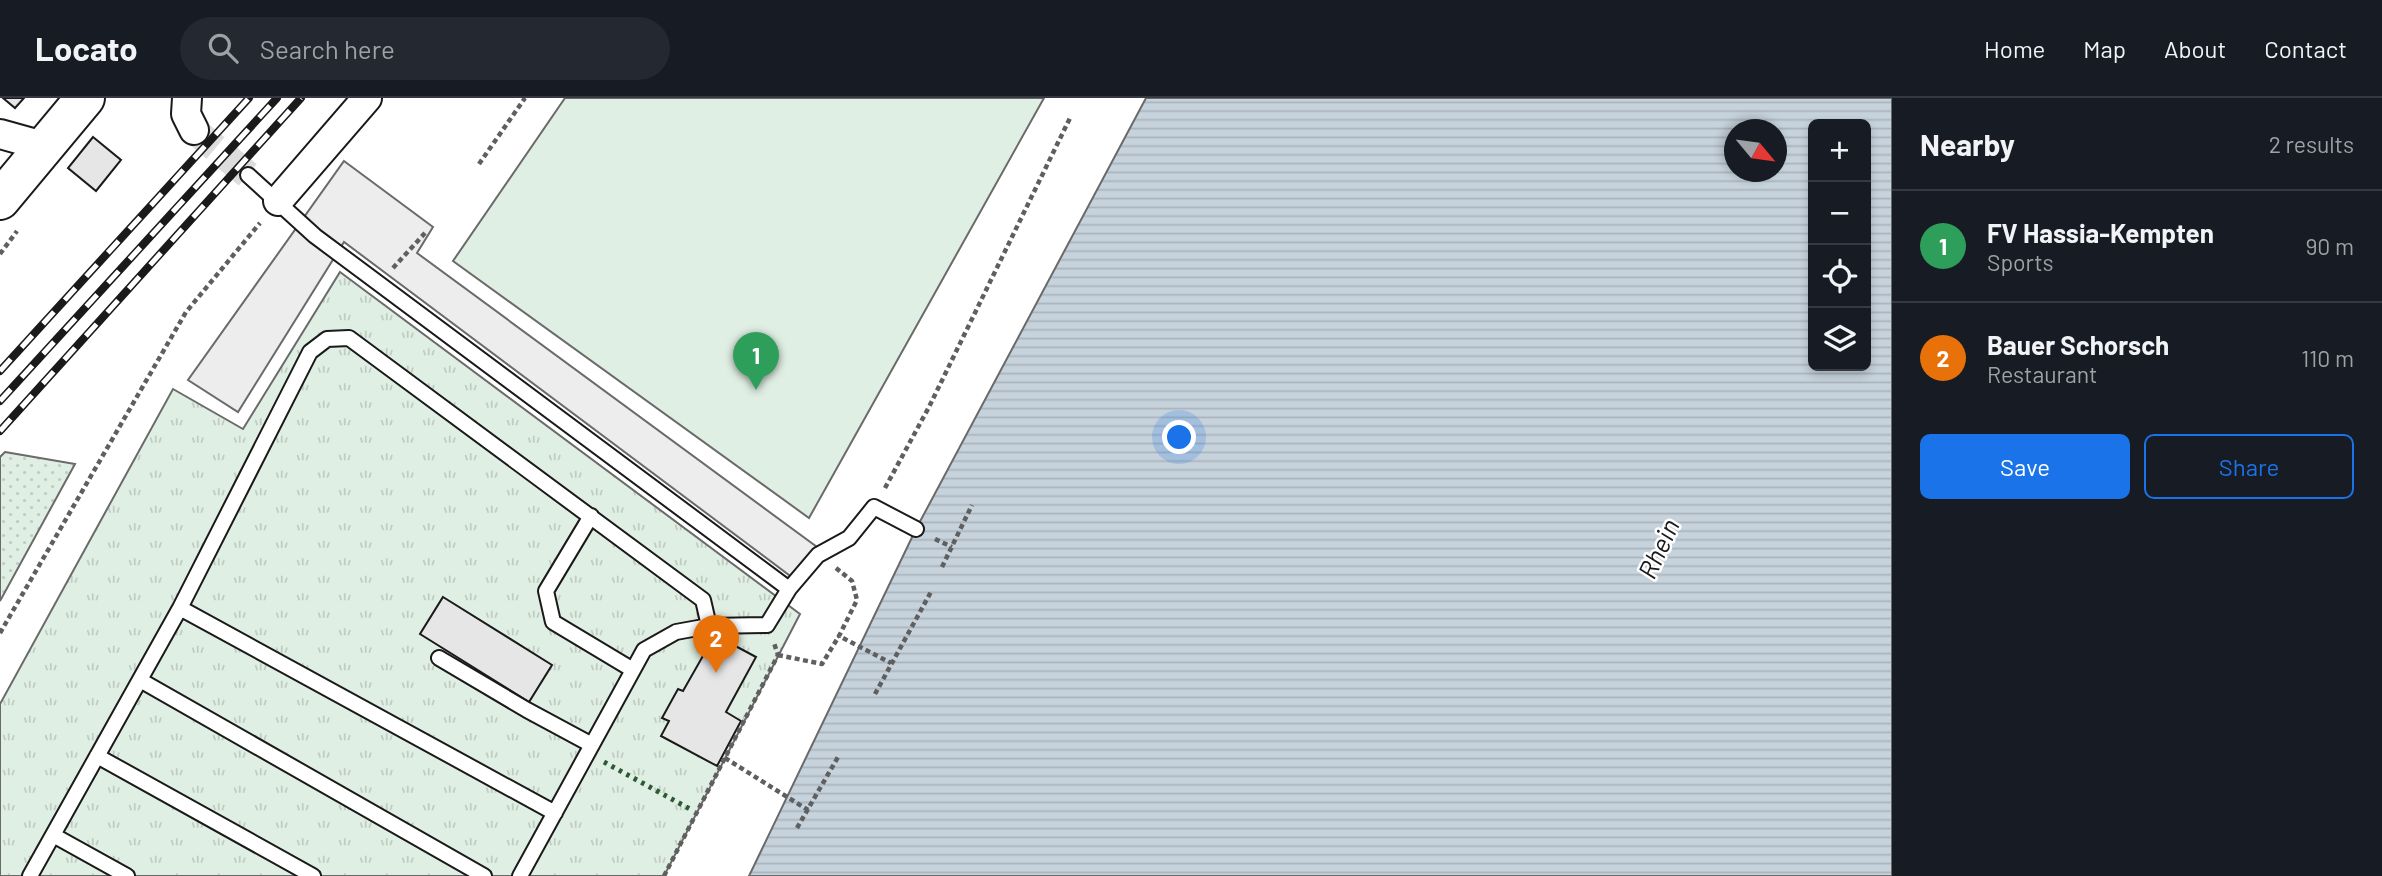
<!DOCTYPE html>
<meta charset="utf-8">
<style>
:root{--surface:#171b24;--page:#242831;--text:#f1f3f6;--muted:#9ea1a6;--line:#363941;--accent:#1a73e8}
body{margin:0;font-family:Barlow,sans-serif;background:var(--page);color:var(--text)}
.controls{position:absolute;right:21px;top:21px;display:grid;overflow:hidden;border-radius:10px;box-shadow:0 4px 10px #0003}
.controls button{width:63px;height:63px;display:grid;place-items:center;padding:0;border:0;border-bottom:2px solid var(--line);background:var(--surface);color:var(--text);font:35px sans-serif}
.compass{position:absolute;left:1724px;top:21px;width:63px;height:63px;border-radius:50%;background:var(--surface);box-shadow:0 4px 10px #0003;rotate:119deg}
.you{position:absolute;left:1180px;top:340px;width:24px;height:24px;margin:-18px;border:5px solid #fff;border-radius:50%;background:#1a73e8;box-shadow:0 0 0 10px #1a73e833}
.badge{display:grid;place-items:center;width:46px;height:46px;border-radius:50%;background:var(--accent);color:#fff;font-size:23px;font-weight:700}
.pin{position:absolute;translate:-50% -58px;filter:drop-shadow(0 2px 4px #0008)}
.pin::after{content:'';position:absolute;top:37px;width:24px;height:21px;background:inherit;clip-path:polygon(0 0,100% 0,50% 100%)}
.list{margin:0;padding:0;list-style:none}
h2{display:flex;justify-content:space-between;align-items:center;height:91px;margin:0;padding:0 28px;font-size:30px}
h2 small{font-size:23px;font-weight:400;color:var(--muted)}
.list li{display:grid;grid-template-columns:46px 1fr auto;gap:21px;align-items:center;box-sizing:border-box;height:112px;padding:0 28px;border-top:2px solid var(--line)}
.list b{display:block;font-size:26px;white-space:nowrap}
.list p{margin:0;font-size:23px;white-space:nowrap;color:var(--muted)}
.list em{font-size:23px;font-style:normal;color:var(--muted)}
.actions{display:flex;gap:14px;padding:21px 28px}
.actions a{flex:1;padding:16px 0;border:2px solid var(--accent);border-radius:10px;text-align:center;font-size:24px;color:var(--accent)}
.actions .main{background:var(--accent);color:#fff}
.icon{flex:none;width:38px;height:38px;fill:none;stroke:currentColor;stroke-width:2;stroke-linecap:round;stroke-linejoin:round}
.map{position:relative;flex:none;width:1892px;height:778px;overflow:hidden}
header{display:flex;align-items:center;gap:42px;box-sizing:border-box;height:98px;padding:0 35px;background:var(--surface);border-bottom:2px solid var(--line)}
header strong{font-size:33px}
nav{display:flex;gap:38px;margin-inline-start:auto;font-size:24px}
.search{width:490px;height:63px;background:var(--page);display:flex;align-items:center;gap:18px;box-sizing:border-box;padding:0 24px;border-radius:38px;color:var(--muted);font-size:26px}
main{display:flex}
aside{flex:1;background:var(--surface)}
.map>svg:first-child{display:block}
.grass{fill:url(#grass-dots);stroke:#6a6a6a;stroke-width:2}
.park{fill:url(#park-tufts);stroke:#6a6a6a;stroke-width:2}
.pitch{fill:#e0efe3;stroke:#6a6a6a;stroke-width:2}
.parking{fill:#ededed;stroke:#6a6a6a;stroke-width:2}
.water{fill:url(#water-rules);stroke:#6a6a6a;stroke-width:2;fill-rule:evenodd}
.building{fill:#e6e6e6;stroke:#1a1a1a;stroke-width:2}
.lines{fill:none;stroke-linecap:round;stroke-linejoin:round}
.minor-tunnel{stroke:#ddd;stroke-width:28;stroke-dasharray:28 14;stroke-linecap:butt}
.service-casing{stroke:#1a1a1a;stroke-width:18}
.minor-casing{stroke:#1a1a1a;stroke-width:32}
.secondary-casing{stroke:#1a1a1a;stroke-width:42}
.path{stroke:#5f5f5f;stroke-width:4.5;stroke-dasharray:5 3.5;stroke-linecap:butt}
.service{stroke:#fff;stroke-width:14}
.minor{stroke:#fff;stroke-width:28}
.secondary{stroke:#fff;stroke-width:38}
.rail-casing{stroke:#1a1a1a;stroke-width:8}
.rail{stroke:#fff;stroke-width:5;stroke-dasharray:16;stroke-linecap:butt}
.hedge{stroke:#2b5a34;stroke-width:5;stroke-dasharray:3.5 5;stroke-linecap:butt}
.labels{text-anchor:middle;stroke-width:5;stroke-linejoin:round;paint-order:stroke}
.water-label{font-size:26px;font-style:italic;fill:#1a1a1a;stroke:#fff}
</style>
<header>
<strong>Locato</strong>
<div class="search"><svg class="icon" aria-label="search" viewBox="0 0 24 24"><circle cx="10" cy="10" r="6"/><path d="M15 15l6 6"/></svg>Search here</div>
<nav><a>Home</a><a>Map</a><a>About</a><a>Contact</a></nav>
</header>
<main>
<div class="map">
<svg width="1892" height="778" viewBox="0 0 1892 778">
<defs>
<pattern id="grass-dots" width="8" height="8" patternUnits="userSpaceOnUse" patternTransform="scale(1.75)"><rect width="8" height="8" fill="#e0efe3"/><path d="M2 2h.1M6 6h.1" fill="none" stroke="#c0ccc2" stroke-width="1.8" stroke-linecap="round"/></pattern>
<pattern id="park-tufts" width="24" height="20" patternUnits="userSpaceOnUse" patternTransform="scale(1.75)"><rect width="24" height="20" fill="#e0efe3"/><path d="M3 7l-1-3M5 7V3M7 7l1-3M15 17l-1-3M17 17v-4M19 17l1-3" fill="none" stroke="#c0ccc2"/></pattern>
<pattern id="water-rules" width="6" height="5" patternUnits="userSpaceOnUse" patternTransform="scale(1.75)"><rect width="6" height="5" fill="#c6d2dc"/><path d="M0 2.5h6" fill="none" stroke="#aab4bc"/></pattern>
</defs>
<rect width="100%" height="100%" fill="#fff"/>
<path class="grass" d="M 5,354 L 75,366 L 0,503 L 0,359 Z"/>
<path class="park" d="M 340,174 L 800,516 L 664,778 L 0,778 L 0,606 L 173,291 L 243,331 Z"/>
<path class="pitch" d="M 565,0 L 1044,0 L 809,420 L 453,163 Z"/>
<path class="parking" d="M 344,63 L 433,129 L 417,155 L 817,449 L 793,480 L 344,144 L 238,314 L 188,282 Z"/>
<path class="water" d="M 1146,0 L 1892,0 L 1892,778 L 749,778 L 916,431 ZM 1813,26 L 1866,26 L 1866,268 L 1813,268 ZM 1734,32 L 1776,32 L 1776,74 L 1734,74 Z"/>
<path class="building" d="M 3,0 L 24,0 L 15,10 Z
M 93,39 L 121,62 L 96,93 L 68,70 Z
M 443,499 L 552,567 L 529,604 L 420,536 Z
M 728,544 L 756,559 L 726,614 L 741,623 L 717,668 L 661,638 L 669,623 L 662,620 L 678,591 L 683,593 L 708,549 L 722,557 Z"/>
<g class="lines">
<path class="minor-tunnel" d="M 194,32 L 248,77"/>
<g class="service-casing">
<path id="service" d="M 248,77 L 315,138 L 789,491
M 591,418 L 546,493 L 553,524 L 633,572
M 180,510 L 555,715
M 439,560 L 527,612 L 592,647
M 140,582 L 484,778
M 97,658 L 313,778
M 53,737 L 127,778
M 30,778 L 180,510 L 310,254 L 327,241 L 349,240 L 703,502 L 709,528
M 520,778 L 644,552 L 676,534 L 709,528 L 767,527 L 789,491 L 818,457 L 849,440 L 874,409 L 916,431"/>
</g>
<g class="minor-casing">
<path id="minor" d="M 187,0 L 186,16 L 194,32
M 0,36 L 43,48
M 278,103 L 367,0"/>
</g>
<g class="secondary-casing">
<path id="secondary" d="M 0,102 L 85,0"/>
</g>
<path class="path" d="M 479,66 L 525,0
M 0,156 L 17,133
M 393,170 L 425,135
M 885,390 L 929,309 L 1071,18
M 935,441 L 952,449
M 942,469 L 972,407
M 836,470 L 852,483 L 857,502 L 839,538 L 891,565
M 0,535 L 186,214 L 260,125
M 778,557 L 822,566 L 839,538
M 875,596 L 932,492
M 725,660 L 808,712
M 797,730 L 838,659
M 664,778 L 778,557 L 774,545"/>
<use href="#service" class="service"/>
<use href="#minor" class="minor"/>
<use href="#secondary" class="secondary"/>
<g class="rail-casing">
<path id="rail" d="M 0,273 L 249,0
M 0,303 L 277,0
M 0,333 L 301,0"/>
</g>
<use href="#rail" class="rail"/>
<path class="hedge" d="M 604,664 L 690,711"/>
</g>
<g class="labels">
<g class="water-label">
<text transform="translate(1659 451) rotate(-65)" y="9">Rhein</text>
</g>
</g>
</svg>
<div class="controls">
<button>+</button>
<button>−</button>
<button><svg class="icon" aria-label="locate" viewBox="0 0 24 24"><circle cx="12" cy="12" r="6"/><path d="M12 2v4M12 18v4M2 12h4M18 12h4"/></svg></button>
<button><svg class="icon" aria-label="layers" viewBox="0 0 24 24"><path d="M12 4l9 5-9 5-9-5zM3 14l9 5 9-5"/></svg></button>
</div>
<svg class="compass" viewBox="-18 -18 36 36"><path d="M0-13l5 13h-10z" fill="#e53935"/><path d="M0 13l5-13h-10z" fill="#9ea1a6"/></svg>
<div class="you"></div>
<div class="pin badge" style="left:756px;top:292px;background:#2e9e5b">1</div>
<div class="pin badge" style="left:716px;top:575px;background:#e8710a">2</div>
</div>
<aside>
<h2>Nearby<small>2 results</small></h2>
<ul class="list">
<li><span class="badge" style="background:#2e9e5b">1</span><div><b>FV Hassia-Kempten</b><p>Sports</p></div><em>90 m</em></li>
<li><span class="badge" style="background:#e8710a">2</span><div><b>Bauer Schorsch</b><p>Restaurant</p></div><em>110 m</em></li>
</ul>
<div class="actions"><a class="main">Save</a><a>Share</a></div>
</aside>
</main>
